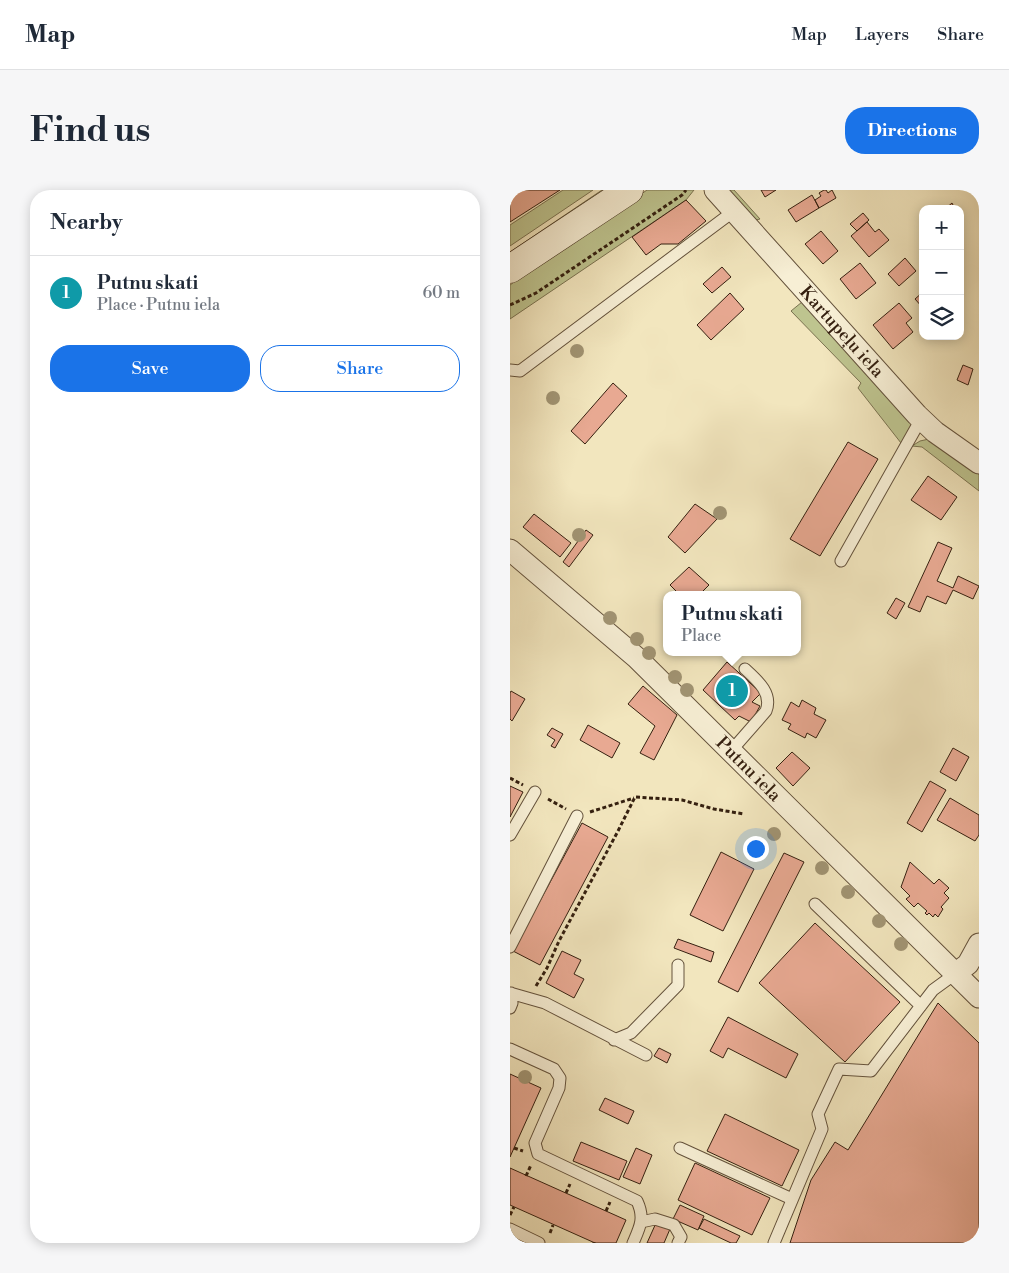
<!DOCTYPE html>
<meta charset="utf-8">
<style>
:root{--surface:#fff;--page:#f6f6f7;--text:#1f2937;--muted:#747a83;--line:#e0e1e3;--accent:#1a73e8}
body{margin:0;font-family:"Libre Bodoni",serif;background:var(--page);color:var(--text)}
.controls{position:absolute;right:15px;top:15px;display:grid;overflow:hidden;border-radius:10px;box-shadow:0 2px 12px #0003}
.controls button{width:45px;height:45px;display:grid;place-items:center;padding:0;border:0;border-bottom:1px solid var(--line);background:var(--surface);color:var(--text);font:25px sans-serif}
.you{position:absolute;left:245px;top:658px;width:18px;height:18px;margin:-12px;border:4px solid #fff;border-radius:50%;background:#1a73e8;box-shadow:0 0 0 8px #1a73e833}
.badge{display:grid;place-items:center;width:32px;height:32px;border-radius:50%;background:var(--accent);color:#fff;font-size:16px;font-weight:700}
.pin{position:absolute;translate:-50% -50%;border:2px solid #fff;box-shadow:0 1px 5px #0006}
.popup{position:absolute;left:153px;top:401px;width:138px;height:65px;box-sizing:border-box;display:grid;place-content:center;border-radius:10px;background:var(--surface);filter:drop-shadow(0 1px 4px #0005);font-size:16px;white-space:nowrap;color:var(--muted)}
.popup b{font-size:19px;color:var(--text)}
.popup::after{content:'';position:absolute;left:50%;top:100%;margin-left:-10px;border:10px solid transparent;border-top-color:var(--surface)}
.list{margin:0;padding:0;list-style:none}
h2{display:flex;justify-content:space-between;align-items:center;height:65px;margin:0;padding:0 20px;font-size:21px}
h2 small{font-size:16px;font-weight:400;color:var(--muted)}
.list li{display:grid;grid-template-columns:32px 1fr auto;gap:15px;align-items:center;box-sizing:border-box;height:75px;padding:0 20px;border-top:1px solid var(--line)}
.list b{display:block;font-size:19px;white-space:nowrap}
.list p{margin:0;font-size:16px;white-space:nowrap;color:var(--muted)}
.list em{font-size:16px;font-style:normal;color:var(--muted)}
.actions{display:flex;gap:10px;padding:15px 20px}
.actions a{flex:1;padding:11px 0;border:1px solid var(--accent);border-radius:20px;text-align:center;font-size:18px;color:var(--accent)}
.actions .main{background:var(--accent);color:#fff}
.icon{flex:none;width:28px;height:28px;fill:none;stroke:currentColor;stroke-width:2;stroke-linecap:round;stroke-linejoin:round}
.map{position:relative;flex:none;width:469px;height:1053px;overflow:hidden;border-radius:20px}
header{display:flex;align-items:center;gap:30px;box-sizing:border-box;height:70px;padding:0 25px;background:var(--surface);border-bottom:1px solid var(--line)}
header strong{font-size:24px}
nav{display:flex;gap:28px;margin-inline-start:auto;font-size:18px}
.intro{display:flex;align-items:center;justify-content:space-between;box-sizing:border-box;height:120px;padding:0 30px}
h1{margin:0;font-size:35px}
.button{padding:12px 22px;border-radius:20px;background:var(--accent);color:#fff;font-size:18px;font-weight:700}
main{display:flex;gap:30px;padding:0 30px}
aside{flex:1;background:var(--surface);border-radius:20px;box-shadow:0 2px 12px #0003}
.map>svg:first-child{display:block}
.green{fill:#bec48f;stroke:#7a7250}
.building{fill:#e8a992;stroke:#352010}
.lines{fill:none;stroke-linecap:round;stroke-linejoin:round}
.lane-casing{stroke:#64523c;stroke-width:13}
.street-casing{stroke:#64523c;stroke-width:23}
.secondary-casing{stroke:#352010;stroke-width:29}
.path{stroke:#352010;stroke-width:3;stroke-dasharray:4 2.5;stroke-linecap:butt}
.lane{stroke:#f7efd5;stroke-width:11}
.street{stroke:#f7efd5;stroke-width:21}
.secondary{stroke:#f7efd5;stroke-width:28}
.tree{fill:#a19473}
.labels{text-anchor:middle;stroke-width:5;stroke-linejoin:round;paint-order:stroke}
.street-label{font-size:18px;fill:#352010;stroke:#f7efd5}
</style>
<header>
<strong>Map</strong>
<nav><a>Map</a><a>Layers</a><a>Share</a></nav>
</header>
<div class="intro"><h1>Find us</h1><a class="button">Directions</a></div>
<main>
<aside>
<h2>Nearby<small></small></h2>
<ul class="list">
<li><span class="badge" style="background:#0f9aa8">1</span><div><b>Putnu skati</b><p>Place · Putnu iela</p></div><em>60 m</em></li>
</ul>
<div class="actions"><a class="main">Save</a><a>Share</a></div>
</aside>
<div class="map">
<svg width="469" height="1053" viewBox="0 0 469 1053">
<rect width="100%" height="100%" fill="#f2e6be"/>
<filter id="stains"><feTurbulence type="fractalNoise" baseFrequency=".004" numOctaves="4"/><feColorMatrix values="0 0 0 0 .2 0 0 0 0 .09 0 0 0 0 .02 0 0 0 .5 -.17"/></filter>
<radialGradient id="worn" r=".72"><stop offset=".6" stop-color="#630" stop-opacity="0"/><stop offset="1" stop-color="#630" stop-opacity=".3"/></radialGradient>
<path class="green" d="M 53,0 L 83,0 L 0,56 L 0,35 Z
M 92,0 L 100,0 L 0,68 L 0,62 Z
M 137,0 L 184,0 L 176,10 L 0,129 L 0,95 Z
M 219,0 L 224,0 L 250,29 L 246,30 Z
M 292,112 L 404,233 L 391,253 L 348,198 L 351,193 L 281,121 Z
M 419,249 L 469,282 L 469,301 L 412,257 L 402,256 L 410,251 Z"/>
<path class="building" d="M 0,0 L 50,0 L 0,32 Z
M 251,0 L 266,0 L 255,7 Z
M 314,0 L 316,0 L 318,3 L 322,0 L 326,8 L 309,18 L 305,10 L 311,6 L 309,3 Z
M 302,5 L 309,18 L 286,32 L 278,20 Z
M 176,10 L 196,31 L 168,54 L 151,54 L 136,65 L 122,47 Z
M 442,13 L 445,19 L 435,19 Z
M 353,23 L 359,30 L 347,41 L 340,34 Z
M 357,32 L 365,42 L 369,39 L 379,50 L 359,67 L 341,46 Z
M 311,41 L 328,61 L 313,74 L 295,54 Z
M 395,68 L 406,81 L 389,96 L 378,84 Z
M 350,73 L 366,93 L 346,109 L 330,89 Z
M 212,77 L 221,87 L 202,103 L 193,94 Z
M 413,102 L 413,118 L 405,109 Z
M 220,103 L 234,119 L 201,150 L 187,135 Z
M 389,113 L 402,128 L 396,133 L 403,142 L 383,159 L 363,135 Z
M 453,175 L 463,179 L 458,195 L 447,190 Z
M 103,193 L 117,206 L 75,254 L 61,241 Z
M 338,252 L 368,269 L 310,366 L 280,349 Z
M 418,286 L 447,307 L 431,330 L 401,310 Z
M 185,314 L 207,329 L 175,363 L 158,347 Z
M 24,324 L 61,353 L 50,367 L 13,337 Z
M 76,340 L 83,345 L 59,377 L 53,372 Z
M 428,352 L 442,358 L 427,391 L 443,398 L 448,386 L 469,396 L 463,409 L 443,400 L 436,414 L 417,406 L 410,422 L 398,417 Z
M 179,377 L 199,395 L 189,405 L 170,405 L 160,395 Z
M 386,408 L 395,413 L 386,429 L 377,423 Z
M 217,472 L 251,503 L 242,512 L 250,516 L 241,532 L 229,526 L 225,530 L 193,500 Z
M 133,496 L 167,525 L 144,570 L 130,563 L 145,536 L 118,514 Z
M 1,501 L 15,509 L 2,531 L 0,529 L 0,503 Z
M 292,510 L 306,518 L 304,524 L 316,530 L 306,548 L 297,543 L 295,548 L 278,539 L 281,534 L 272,530 L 281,512 L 289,517 Z
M 78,535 L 110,553 L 102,568 L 70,550 Z
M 42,538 L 53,544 L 45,558 L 41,556 L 45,550 L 37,545 Z
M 443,558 L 459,567 L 446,591 L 430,582 Z
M 282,562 L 300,578 L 283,596 L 266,578 Z
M 420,591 L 436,600 L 412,642 L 397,633 Z
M 0,596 L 13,602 L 0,627 Z
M 440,608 L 469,625 L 469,645 L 465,651 L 427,630 Z
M 72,633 L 98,647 L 30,775 L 3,761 Z
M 211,662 L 244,679 L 213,741 L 180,725 Z
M 274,663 L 294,672 L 228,802 L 208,792 Z
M 400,672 L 424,694 L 429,689 L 439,698 L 434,703 L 439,708 L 431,717 L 433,719 L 428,727 L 425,724 L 423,727 L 419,723 L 417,725 L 415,723 L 417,721 L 408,713 L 404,717 L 396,709 L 400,706 L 391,697 Z
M 305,733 L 390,812 L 335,872 L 249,793 Z
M 168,749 L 204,762 L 201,772 L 164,758 Z
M 52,761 L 71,770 L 64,784 L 74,789 L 64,808 L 36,793 Z
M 428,813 L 469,853 L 469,1053 L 280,1053 L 301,990 L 325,952 L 338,960 Z
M 218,827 L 288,864 L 276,888 L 218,858 L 213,868 L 200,861 Z
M 149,858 L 161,864 L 157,873 L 144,866 Z
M 0,884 L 31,898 L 0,967 Z
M 95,908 L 124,921 L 118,934 L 89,920 Z
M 215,924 L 289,960 L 272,996 L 197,961 Z
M 71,952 L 117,971 L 109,990 L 63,971 Z
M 126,958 L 142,965 L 130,994 L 113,987 Z
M 185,973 L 260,1008 L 242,1045 L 168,1010 Z
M 0,978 L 116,1030 L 106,1053 L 85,1053 L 0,1015 Z
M 170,1015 L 194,1026 L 188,1040 L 163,1029 Z
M 194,1029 L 230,1046 L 226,1053 L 221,1053 L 189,1038 Z
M 146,1033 L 160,1039 L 154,1053 L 137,1053 Z"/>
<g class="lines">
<g class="lane-casing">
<path id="lane" d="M 0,180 L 10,181 L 224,21
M 331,371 L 411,229
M 221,561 L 256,521 C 263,503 247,490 235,479
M 0,645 L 25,602
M 305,714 L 411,816
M 0,757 L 67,626
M 0,803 L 35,813 L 136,865
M 0,818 L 2,813 L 1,803
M 104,850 L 121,843 L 168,795 L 168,775
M 0,859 L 44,879 L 50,888 L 49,898 L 25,953 L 28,964 L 127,1011 C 135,1028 130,1037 123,1053
M 170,958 L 282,1009
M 131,1032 L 145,1029 L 164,1035 L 171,1047 L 168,1053
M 0,1039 L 29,1053
M 264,1053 L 312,939 L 308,924 L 329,879 L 361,881 L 423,800 L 445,784"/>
</g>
<g class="street-casing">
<g id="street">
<path id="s1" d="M 205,0 L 407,225 L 425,242 L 469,273"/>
<path id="s2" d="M 0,360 L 127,468 L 469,807"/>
<path d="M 445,784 L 458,774 L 469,754"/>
</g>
</g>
<g class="secondary-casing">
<path id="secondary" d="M 0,79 L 119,0"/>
</g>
<path class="path" d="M 0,115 L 26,103 L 172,5 L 176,0
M 0,588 L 13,595
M 38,609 L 56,619
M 80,622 L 124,608
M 26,796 L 37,778 L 49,751 L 108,641 L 125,607 L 172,610 L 204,619 L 234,624
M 4,958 L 13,961
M 16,986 L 21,975
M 56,1003 L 60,994
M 96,1021 L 100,1012
M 0,1025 L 4,1017
M 40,1043 L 43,1035
M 84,1053 L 84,1052"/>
<use href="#lane" class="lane"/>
<use href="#street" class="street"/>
<use href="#secondary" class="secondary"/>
</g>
<g class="tree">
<circle cx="67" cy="161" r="7"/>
<circle cx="43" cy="208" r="7"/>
<circle cx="210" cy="323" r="7"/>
<circle cx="69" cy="345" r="7"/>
<circle cx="100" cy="428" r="7"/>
<circle cx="127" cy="449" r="7"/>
<circle cx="139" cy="463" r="7"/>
<circle cx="165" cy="487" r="7"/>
<circle cx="177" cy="500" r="7"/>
<circle cx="264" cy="644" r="7"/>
<circle cx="312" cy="678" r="7"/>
<circle cx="338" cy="702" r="7"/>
<circle cx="369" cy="731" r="7"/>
<circle cx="391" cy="754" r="7"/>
<circle cx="15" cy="887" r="7"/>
</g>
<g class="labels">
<g class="street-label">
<text dy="6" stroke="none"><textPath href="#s1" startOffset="190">Kartupeļu iela</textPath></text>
<text dy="6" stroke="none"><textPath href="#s2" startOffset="324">Putnu iela</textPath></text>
</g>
</g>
<rect width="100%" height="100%" filter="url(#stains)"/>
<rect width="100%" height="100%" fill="url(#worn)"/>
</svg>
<div class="controls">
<button>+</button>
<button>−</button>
<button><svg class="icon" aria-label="layers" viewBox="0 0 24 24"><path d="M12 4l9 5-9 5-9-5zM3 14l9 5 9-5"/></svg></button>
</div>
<div class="you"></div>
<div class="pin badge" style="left:222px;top:501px;background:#0f9aa8">1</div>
<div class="popup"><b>Putnu skati</b>Place</div>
</div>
</main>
